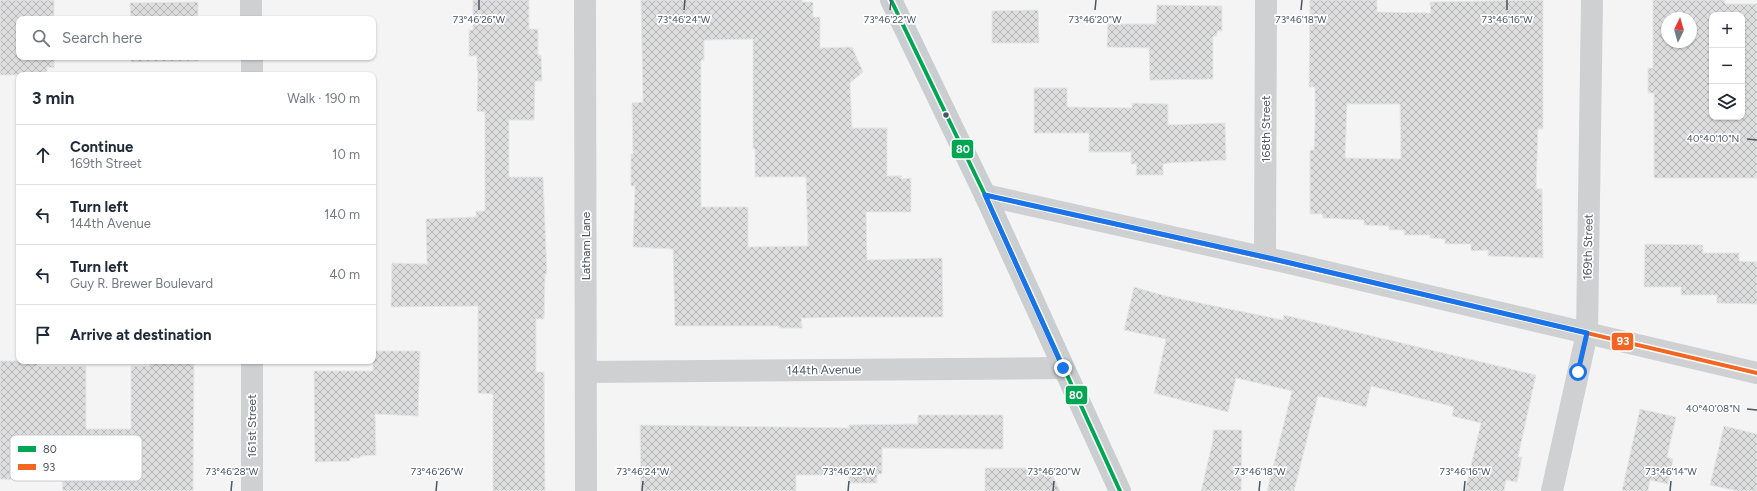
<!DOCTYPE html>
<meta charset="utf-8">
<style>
:root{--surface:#fff;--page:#f6f6f7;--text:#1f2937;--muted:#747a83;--line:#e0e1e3}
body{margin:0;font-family:Figtree,sans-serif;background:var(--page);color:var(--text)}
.controls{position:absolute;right:12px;top:12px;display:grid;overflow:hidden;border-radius:8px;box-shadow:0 1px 3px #0004}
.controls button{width:36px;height:36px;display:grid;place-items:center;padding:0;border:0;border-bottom:1px solid var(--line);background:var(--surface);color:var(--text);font:20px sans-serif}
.compass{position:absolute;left:1661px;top:12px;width:36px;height:36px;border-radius:50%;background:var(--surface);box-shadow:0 1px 3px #0004;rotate:5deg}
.stop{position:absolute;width:12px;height:12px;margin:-9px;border:3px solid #1a73e8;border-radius:50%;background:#fff}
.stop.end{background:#1a73e8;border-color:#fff;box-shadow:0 1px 4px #0008}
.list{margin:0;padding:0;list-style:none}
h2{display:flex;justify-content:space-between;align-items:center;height:52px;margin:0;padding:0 16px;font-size:17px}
h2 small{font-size:13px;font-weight:400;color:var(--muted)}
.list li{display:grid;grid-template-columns:26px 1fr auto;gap:12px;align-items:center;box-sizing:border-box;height:60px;padding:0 16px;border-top:1px solid var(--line)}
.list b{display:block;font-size:15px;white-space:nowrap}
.list p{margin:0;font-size:13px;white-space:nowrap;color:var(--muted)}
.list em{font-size:13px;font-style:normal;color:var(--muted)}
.icon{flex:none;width:22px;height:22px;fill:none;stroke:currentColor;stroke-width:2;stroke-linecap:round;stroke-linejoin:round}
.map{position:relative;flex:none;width:1757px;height:491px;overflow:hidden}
.search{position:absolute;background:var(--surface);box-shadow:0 1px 3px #0004;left:16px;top:16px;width:360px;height:44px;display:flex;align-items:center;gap:10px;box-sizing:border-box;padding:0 14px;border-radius:8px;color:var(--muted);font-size:15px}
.panel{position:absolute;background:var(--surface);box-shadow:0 1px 3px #0004;left:16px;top:72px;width:360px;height:292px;border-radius:8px}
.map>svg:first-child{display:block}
.building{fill:url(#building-cross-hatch);stroke:#e5e6e7;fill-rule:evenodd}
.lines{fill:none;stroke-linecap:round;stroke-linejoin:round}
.minor{stroke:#ced0d2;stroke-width:22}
.major{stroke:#caced1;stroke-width:22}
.bus-1-casing{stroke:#fff;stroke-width:7}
.bus-2-casing{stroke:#fff;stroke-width:7}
.bus-1{stroke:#00a651;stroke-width:4}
.bus-2{stroke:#f26522;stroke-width:4}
.route{stroke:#1a73e8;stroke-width:5}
.ticks{fill:none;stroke:#4a5661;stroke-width:1.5}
.bus-dot{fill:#4a5661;stroke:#fff;stroke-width:1.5}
.labels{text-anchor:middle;stroke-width:3.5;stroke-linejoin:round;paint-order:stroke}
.street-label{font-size:12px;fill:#4a5661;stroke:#fff}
.key{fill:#fff;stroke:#c9ccd0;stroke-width:1}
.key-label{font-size:11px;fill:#4a5661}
.ticks-label{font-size:10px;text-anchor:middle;fill:#4a5661;stroke:#fff;stroke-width:3.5;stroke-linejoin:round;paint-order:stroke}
.line-badge{stroke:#fff;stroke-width:1.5}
.badge-label{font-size:11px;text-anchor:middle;font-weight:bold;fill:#fff}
</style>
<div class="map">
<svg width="1757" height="491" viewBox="0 0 1757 491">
<defs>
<pattern id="building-cross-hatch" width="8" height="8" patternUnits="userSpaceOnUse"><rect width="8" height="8" fill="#ddddde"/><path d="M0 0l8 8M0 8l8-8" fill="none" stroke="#b5b6b7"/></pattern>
</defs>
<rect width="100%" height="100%" fill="#f4f4f4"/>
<path class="building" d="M 0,0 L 54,0 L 54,19 L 19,19 L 19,57 L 54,57 L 54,68 L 47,67 L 47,75 L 0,75 Z
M 473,0 L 529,0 L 529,29 L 538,29 L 538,55 L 541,55 L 542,81 L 535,81 L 534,120 L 509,120 L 509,177 L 543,177 L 547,274 L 545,274 L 544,319 L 536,319 L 536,372 L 544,372 L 545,491 L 493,491 L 493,394 L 478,393 L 478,306 L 391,307 L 392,263 L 427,264 L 426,219 L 476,217 L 476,211 L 485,211 L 485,112 L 477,111 L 478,71 L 477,71 L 477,56 L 469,56 L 469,30 L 473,30 Z
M 641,0 L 802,0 L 802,2 L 813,2 L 813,17 L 820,17 L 820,48 L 852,47 L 863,72 L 850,83 L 852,128 L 887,128 L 887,176 L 902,176 L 901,179 L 911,178 L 911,212 L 866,212 L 867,260 L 942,258 L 943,317 L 843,317 L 801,318 L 802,328 L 779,328 L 779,326 L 675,326 L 673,249 L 633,247 L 635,186 L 631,186 L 631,154 L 633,154 L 632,103 L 643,102 ZM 753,39 L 753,149 L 755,149 L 755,177 L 806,177 L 808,246 L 748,247 L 748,207 L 701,207 L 701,60 L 704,60 L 704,40 Z
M 1310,0 L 1377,0 L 1377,12 L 1431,13 L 1430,2 L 1543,0 L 1543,129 L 1538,129 L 1536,189 L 1542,189 L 1543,258 L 1488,256 L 1488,250 L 1471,251 L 1471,244 L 1445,244 L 1445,239 L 1430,238 L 1430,235 L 1404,235 L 1404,230 L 1389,230 L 1389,226 L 1364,225 L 1364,220 L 1323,218 L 1322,214 L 1310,214 L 1310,150 L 1314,150 L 1315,124 L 1315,87 L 1309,87 ZM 1347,104 L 1400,104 L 1401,159 L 1345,158 Z
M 1653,0 L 1725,0 L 1725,4 L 1757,4 L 1757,178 L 1654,178 L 1654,93 L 1648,93 L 1648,68 L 1653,68 ZM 1712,15 L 1742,15 L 1742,117 L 1712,117 ZM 1667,18 L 1691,18 L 1691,42 L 1667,42 Z
M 198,2 L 198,19 L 131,19 L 130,3 Z
M 1157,5 L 1222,6 L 1222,31 L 1217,31 L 1217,36 L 1213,36 L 1213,79 L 1150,80 L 1149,48 L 1107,47 L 1108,24 L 1156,24 Z
M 1038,10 L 1039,43 L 992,43 L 992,11 Z
M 131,57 L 199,57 L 199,61 L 131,62 Z
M 1034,88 L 1067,88 L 1067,107 L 1132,108 L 1132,103 L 1168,104 L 1168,125 L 1225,123 L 1226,160 L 1168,163 L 1163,164 L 1163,175 L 1136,175 L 1137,164 L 1131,164 L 1131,152 L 1089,152 L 1089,133 L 1034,133 Z
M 1645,244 L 1703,245 L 1703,253 L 1739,253 L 1739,261 L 1757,262 L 1757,304 L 1717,303 L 1717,295 L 1681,295 L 1681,287 L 1644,287 Z
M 1134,287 L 1166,296 L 1283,320 L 1284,315 L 1536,375 L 1518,457 L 1522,457 L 1517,482 L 1506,480 L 1504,491 L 1465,491 L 1481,423 L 1452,416 L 1454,407 L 1371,386 L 1366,407 L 1318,396 L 1294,491 L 1267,491 L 1292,391 L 1236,378 L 1228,412 L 1154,393 L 1166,339 L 1124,330 Z
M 373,351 L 420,351 L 418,416 L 375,414 L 376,455 L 360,456 L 360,458 L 350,458 L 350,461 L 315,462 L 314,371 L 373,371 Z
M 0,361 L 37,361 L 37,366 L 86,366 L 86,429 L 131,429 L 131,366 L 150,366 L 150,361 L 194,361 L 193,491 L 63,491 L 62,481 L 0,479 Z
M 1640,409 L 1676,417 L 1667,457 L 1673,459 L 1668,484 L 1650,480 L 1648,491 L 1622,491 Z
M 918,415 L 1003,415 L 1003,449 L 882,448 L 882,474 L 877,474 L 877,483 L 849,483 L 849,475 L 796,475 L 796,491 L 641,491 L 640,425 L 849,428 L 849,425 L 918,424 Z
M 1724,426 L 1757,434 L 1757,491 L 1738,491 L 1710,485 Z
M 1213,430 L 1242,430 L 1241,491 L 1201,491 L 1213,440 Z
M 985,468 L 1049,468 L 1060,491 L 985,491 Z"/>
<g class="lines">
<path class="minor" d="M 251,0 L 251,19
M 585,0 L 586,491
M 252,57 L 252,75
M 985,195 L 1289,263 L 1757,373
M 1265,257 L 1266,0
M 252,361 L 252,491
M 586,372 L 1063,368
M 1552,491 L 1587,333 L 1592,0"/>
<path class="major" d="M 891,0 L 985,195 L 1120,491"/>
<g class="bus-1-casing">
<path id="bus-1" d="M 891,0 L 985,195 L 1120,491"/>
</g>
<g class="bus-2-casing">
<path id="bus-2" d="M 985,195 L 1289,263 L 1757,373"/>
</g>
<use href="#bus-1" class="bus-1"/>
<use href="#bus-2" class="bus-2"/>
</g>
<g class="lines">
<path class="route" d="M 1063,368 L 985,195 L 1265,257 L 1587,333 L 1578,372"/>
</g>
<path class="ticks" d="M 479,10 L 479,0M 684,10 L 685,0M 890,10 L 891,0M 1095,10 L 1096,0M 1301,10 L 1302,0M 1507,10 L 1507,0M 1747,139 L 1757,140M 1747,409 L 1757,410M 231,491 L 232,481M 436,491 L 437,481M 642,491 L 643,481M 848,491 L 849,481M 1053,491 L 1054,481M 1259,491 L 1260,481M 1464,491 L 1465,481M 1670,491 L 1671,481"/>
<circle class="bus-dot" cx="946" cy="115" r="3.5"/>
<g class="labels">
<g class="street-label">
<text transform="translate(1266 129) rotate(-90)" y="4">168th Street</text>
<text transform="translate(586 246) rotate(-90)" y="4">Latham Lane</text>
<text transform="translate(1588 247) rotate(-89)" y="4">169th Street</text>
<text transform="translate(824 370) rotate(-1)" y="4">144th Avenue</text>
<text transform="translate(252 426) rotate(-90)" y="4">161st Street</text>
</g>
</g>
<rect x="10" y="435" width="132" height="46" rx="6" class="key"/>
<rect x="18" y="446" width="18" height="6" fill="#00a651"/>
<rect x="18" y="464" width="18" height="6" fill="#f26522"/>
<g class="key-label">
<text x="43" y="453">80</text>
<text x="43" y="471">93</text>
</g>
<g class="ticks-label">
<text x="479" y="23">73°46'26"W</text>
<text x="684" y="23">73°46'24"W</text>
<text x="890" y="23">73°46'22"W</text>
<text x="1095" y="23">73°46'20"W</text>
<text x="1301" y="23">73°46'18"W</text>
<text x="1507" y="23">73°46'16"W</text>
<text x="1713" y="142">40°40'10"N</text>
<text x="1713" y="412">40°40'08"N</text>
<text x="232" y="475">73°46'28"W</text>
<text x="437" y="475">73°46'26"W</text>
<text x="643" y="475">73°46'24"W</text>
<text x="849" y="475">73°46'22"W</text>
<text x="1054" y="475">73°46'20"W</text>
<text x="1260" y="475">73°46'18"W</text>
<text x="1465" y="475">73°46'16"W</text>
<text x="1671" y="475">73°46'14"W</text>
</g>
<g class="line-badge">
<rect x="951" y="139" width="23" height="20" rx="4" fill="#00a651"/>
<rect x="1611" y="332" width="23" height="19" rx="4" fill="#f26522"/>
<rect x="1065" y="385" width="23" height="20" rx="4" fill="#00a651"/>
</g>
<g class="badge-label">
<text x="963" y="153">80</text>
<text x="1623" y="345">93</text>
<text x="1076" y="399">80</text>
</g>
</svg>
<div class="controls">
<button>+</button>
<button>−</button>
<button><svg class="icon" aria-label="layers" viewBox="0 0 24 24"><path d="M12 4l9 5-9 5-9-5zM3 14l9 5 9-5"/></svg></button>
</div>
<svg class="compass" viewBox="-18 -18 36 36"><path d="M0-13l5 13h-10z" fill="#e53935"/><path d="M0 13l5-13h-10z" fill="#747a83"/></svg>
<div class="stop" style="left:1578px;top:372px"></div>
<div class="stop end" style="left:1063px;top:368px"></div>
<div class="search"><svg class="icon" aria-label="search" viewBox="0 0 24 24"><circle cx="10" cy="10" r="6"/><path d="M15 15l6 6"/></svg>Search here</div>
<section class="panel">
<h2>3 min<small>Walk · 190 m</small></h2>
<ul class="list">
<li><svg class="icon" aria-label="ahead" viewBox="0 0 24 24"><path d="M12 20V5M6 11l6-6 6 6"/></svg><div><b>Continue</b><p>169th Street</p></div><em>10 m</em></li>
<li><svg class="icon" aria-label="left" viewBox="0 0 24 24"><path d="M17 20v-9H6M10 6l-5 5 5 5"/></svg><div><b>Turn left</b><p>144th Avenue</p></div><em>140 m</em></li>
<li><svg class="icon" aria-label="left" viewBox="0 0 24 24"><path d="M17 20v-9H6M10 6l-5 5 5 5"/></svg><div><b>Turn left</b><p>Guy R. Brewer Boulevard</p></div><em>40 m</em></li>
<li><svg class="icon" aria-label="arrive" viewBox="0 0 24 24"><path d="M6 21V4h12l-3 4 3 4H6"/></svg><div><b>Arrive at destination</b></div></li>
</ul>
</section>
</div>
